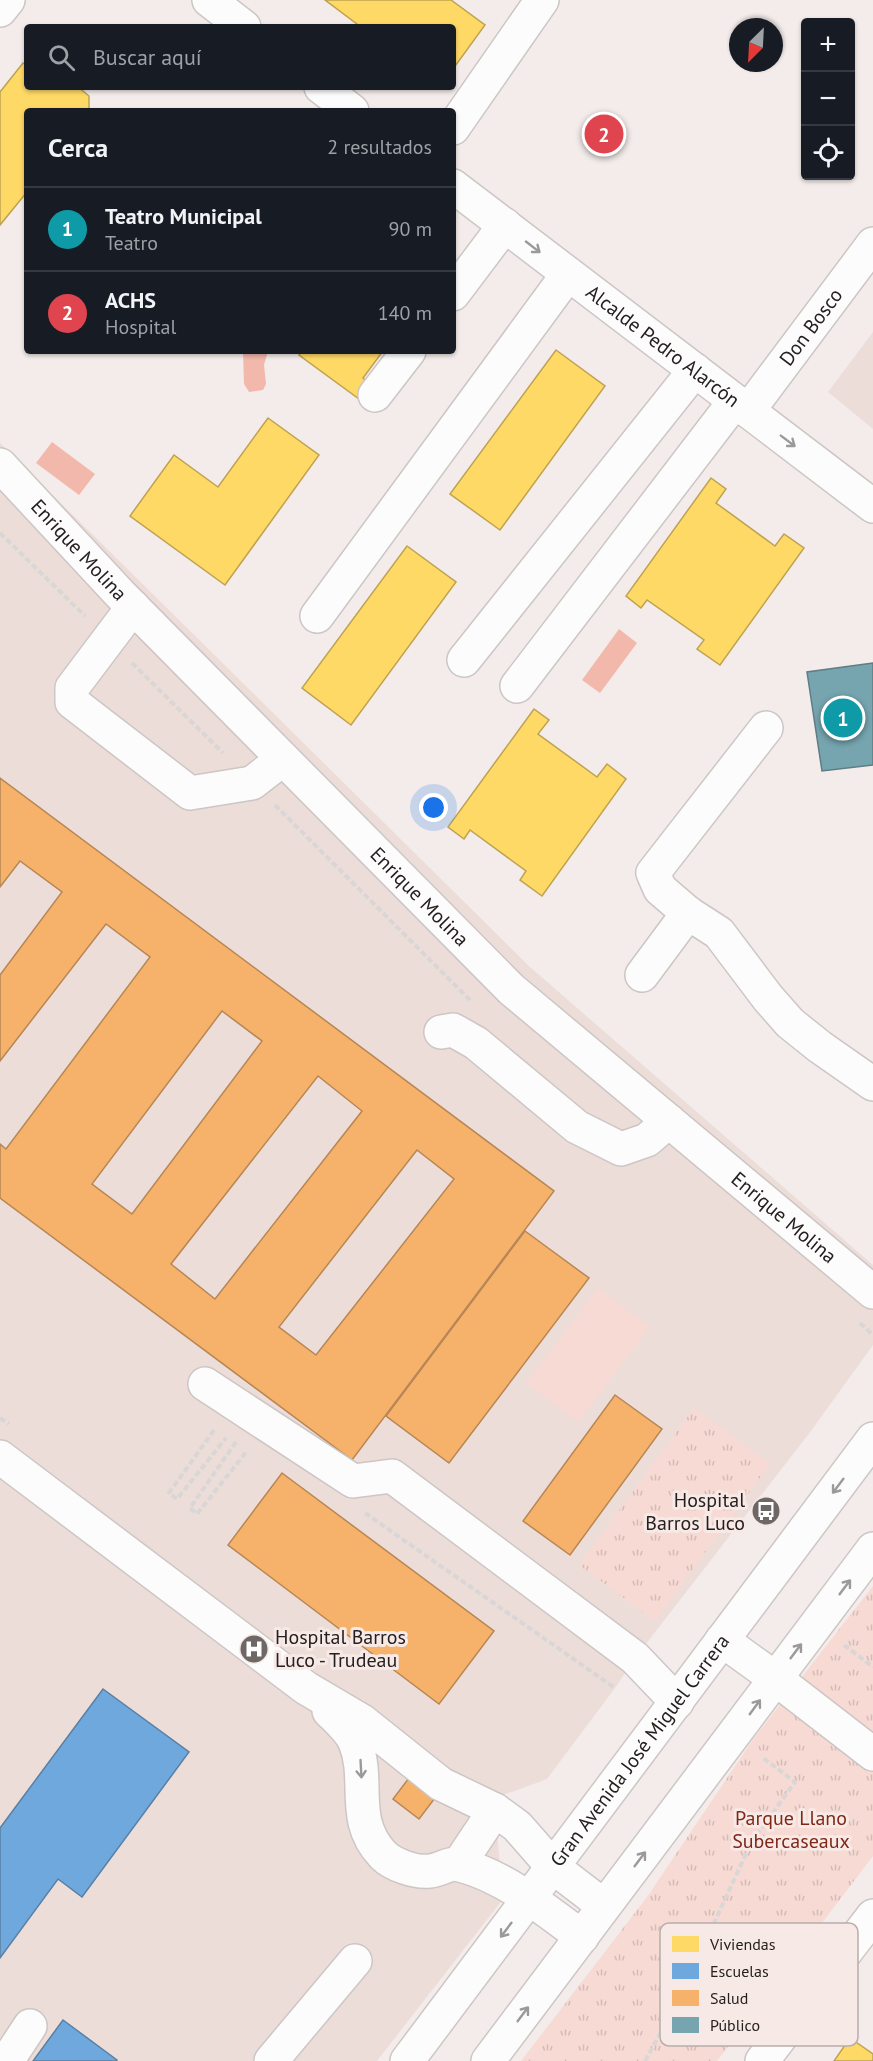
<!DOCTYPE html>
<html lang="es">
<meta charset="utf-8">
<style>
:root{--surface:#171b24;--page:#242831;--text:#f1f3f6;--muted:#9ea1a6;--line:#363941;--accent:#8c9099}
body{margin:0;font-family:"PT Sans",sans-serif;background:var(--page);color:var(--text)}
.controls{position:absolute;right:18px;top:18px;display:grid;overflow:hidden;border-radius:6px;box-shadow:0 2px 4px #0004}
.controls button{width:54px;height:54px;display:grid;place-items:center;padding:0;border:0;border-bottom:2px solid var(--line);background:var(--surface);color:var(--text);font:30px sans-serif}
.compass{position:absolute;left:729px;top:18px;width:54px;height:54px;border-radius:50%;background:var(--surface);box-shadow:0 2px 4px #0004;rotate:204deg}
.you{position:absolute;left:434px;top:808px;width:21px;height:21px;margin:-15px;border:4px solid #fff;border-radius:50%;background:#1a73e8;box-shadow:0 0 0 9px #1a73e833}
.badge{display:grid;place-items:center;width:39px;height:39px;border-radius:50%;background:var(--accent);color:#fff;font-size:20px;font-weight:700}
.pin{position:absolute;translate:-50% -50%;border:3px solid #fff;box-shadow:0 2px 6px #0006}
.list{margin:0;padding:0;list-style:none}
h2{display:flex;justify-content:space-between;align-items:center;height:78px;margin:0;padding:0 24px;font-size:26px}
h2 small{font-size:20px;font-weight:400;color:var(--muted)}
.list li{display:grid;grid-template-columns:39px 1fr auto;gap:18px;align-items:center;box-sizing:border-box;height:84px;padding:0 24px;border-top:2px solid var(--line)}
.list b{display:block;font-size:22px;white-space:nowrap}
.list p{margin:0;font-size:20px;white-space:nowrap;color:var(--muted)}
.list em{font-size:20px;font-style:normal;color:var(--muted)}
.icon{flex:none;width:33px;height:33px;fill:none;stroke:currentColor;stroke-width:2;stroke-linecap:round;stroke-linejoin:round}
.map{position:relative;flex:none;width:873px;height:2061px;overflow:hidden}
.search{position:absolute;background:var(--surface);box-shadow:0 2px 4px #0004;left:24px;top:24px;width:432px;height:66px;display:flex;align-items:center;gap:15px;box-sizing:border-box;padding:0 21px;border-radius:6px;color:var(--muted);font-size:22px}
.panel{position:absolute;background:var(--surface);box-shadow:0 2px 4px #0004;left:24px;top:108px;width:432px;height:246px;border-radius:6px}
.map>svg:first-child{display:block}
.built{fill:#edddd9}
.grass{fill:url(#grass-tufts)}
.pitch{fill:#f7dad4}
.water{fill:#f2b8ac}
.homes{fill:#ffd966;stroke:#bea251;stroke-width:1.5}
.schools{fill:#6fa8dc;stroke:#597fa3;stroke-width:1.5}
.health{fill:#f6b26b;stroke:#b78654;stroke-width:1.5;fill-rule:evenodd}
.public{fill:#76a5af;stroke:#5e7d84;stroke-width:1.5}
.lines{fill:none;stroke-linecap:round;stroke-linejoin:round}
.minor-casing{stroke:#ccc6c5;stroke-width:36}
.major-casing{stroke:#ccc6c5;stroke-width:36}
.path{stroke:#d9d6d6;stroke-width:4;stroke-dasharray:6 3;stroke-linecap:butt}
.minor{stroke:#fdfcfc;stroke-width:33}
.major{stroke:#fdfcfc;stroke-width:33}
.oneway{stroke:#9c9999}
.labels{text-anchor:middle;stroke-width:6;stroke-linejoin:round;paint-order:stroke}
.street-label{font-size:20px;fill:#25201f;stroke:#f7e9e6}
.poi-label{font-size:20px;fill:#25201f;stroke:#f7e9e6;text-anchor:end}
.park-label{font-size:20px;fill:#802616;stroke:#f7e9e6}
.key{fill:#f7e9e6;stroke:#b8adaa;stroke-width:1.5}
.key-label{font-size:16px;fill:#25201f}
</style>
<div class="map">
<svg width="873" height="2061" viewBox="0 0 873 2061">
<defs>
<pattern id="grass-tufts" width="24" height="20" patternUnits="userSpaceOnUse" patternTransform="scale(1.5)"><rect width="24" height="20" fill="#f7dad4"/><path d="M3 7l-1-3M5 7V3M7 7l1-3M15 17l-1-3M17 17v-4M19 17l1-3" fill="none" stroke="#d4bbb6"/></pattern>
</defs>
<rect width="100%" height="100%" fill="#f3ecea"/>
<path class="built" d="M 873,332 L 873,429 L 828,392 Z
M 0,443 L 530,967 L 873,1265 L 873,1345 L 811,1431 L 635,1658 L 615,1688 L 547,1779 L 512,1792 L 494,1797 L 503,1899 L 377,2061 L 0,2061 Z"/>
<path class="grass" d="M 694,1408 L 770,1464 L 655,1621 L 579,1565 Z
M 873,1586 L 873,1856 L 717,2061 L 521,2061 L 647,1897 L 754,1738 Z"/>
<path class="pitch" d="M 598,1288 L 650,1327 L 578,1422 L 526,1383 Z"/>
<path class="water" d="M 243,351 L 268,351 L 264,365 L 266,384 L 263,390 L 249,392 L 244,384 Z
M 52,442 L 95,474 L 79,495 L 36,463 Z
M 619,629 L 637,643 L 600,693 L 582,680 Z"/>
<path class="homes" d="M 325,0 L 451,0 L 485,25 L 453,69 L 453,27 L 361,27 Z
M 23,63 L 27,66 L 27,87 L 78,87 L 89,96 L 89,111 L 27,111 L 27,192 L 0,225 L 0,92 Z
M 556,350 L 605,386 L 500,530 L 450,494 Z
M 302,351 L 383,351 L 363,378 L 370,385 L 359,399 L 299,355 Z
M 268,418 L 319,455 L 225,585 L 130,516 L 174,455 L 218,487 Z
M 711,478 L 726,489 L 716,503 L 775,546 L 784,534 L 804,548 L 720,665 L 697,649 L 704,640 L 647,600 L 641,608 L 626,596 Z
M 407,546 L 456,582 L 351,725 L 302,688 Z
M 534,709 L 549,720 L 538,734 L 597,777 L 607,764 L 626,779 L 542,896 L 520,880 L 526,871 L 470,830 L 464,839 L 448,827 Z
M 850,2038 L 873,2054 L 873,2061 L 834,2061 Z"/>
<path class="schools" d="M 103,1689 L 189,1752 L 82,1897 L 58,1879 L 0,1958 L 0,1828 Z
M 63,2020 L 117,2060 L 116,2061 L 33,2061 Z"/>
<path class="health" d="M 0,778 L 554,1191 L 352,1460 L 0,1198 L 0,1144 L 6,1149 L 150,957 L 106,924 L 0,1061 L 0,975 L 62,892 L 20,861 L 0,887 ZM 222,1011 L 262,1041 L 132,1214 L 92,1184 ZM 318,1076 L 362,1111 L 215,1299 L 171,1264 ZM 417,1150 L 454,1179 L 316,1355 L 279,1327 Z
M 525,1231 L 589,1278 L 449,1463 L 386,1416 Z
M 615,1395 L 662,1429 L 570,1555 L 523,1521 Z
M 282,1473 L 494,1631 L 439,1704 L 228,1545 Z
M 428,1753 L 454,1773 L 419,1819 L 393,1799 Z"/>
<path class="public" d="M 873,663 L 873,765 L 822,771 L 807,672 Z"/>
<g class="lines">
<g class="minor-casing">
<g id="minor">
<path d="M 209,0 L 244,27"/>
<path d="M 0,10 L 8,0"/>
<path d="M 321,87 L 352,111"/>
<path d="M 453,128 L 542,0"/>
<path id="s1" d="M 453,186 L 873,506"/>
<path d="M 453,294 L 505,225"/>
<path d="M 375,395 L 409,351"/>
<path id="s2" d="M 748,411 L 873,244"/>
<path id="s3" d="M 0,465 L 120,594 L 511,989 L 873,1292"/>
<path d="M 133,607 L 72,688 L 72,702 L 190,793 L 252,783 L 283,759"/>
<path d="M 317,616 L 568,274"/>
<path d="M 464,660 L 695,370"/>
<path d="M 517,686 L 735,401"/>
<path d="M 766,728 L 653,873 L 660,889 L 688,913 L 719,933 L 768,998 L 790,1023 L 820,1047 L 873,1084"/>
<path d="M 642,975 L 688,913"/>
<path d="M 441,1032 L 453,1030 L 476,1043 L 577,1127 L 621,1149 L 647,1140 L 669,1121"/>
<path d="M 205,1384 L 353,1481 L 392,1476 L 635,1658 L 677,1702"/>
<path d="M 0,1457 L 306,1688 L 362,1721 L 441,1784 L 495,1810 L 517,1826 L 553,1867 L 604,1906"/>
<path d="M 722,1640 L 776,1679 L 873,1754"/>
<path d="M 329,1711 C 338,1720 350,1730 355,1742 C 371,1781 349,1819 383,1855 C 393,1865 416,1873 430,1871 C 441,1870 449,1862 460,1865 C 504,1876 546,1910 582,1937"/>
<path d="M 459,1864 L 495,1810"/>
<path d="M 7,2061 L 30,2026"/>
<path d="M 271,2061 L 355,1961"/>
<path d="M 762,2061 L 873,1916"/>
</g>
</g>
<g class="major-casing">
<g id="major">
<path id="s4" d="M 407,2061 L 873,1439"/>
<path d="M 488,2061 L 873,1549"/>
</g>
</g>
<path class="path" d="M 0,533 L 85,616
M 132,663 L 223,753
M 275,805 L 471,1001
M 860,1323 L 873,1335
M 0,1418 L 9,1424
M 214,1430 L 169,1493 L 177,1499 L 226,1438
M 236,1442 L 190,1508 L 197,1514 L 247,1451
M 365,1513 L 615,1688
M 844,1645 L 873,1667
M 645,2061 L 678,2001 L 751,1843 L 795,1782 L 762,1757"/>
<use href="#minor" class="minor"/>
<use href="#major" class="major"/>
</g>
<defs><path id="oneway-shaft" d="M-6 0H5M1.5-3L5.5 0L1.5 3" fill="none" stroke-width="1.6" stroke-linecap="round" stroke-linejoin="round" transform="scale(1.5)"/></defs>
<g class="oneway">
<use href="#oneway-shaft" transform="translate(533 247) rotate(38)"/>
<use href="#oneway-shaft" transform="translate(788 441) rotate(37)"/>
<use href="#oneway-shaft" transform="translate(838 1486) rotate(127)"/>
<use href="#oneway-shaft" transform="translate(845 1587) rotate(-53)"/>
<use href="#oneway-shaft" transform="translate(796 1651) rotate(-53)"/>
<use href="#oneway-shaft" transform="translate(755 1707) rotate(-54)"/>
<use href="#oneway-shaft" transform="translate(361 1769) rotate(87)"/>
<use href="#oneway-shaft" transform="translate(640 1859) rotate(-53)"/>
<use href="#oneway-shaft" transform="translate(506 1930) rotate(127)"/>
<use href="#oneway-shaft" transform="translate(523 2014) rotate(-53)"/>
</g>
<defs>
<g id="bus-disc" transform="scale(1.5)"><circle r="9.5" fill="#6d6766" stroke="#f7e9e6"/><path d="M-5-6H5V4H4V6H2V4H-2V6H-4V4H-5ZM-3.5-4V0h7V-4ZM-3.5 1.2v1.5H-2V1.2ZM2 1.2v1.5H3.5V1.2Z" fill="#fff"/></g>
<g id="hospital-disc" transform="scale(1.5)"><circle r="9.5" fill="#6d6766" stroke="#f7e9e6"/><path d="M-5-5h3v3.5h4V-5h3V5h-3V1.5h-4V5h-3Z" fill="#fff"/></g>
</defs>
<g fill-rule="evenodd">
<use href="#bus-disc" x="766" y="1511"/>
<use href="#hospital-disc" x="254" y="1649"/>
</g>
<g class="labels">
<g class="street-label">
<text dy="7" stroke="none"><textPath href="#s2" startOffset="105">Don Bosco</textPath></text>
<text dy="7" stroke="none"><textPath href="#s1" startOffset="264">Alcalde Pedro Alarcón</textPath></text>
<text dy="7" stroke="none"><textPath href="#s3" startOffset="116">Enrique Molina</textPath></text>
<text dy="7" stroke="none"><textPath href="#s3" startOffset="602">Enrique Molina</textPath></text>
<text dy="7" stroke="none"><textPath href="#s3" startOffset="1088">Enrique Molina</textPath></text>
<text dy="7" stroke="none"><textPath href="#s4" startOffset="388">Gran Avenida José Miguel Carrera</textPath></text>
</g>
<g class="poi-label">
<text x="745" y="1507">Hospital<tspan x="745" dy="23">Barros Luco</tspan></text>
<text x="275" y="1644" text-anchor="start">Hospital Barros<tspan x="275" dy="23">Luco - Trudeau</tspan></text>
</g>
<g class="park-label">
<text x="791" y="1825">Parque Llano<tspan x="791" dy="23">Subercaseaux</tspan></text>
</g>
</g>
<rect x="660" y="1923" width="198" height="123" rx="9" class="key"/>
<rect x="672" y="1936" width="27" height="16" fill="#ffd966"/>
<rect x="672" y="1963" width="27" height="16" fill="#6fa8dc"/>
<rect x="672" y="1990" width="27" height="16" fill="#f6b26b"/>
<rect x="672" y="2017" width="27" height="16" fill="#76a5af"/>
<g class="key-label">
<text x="710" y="1950">Viviendas</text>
<text x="710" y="1977">Escuelas</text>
<text x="710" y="2004">Salud</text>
<text x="710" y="2031">Público</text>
</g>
</svg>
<div class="controls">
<button>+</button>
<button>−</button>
<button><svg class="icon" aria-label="locate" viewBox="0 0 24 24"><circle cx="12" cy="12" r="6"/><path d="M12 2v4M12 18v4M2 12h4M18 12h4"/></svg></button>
</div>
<svg class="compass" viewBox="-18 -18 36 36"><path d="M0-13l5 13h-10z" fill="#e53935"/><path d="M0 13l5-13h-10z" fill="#9ea1a6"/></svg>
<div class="you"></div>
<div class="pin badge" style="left:843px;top:718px;background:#0f9aa8">1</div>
<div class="pin badge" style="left:604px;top:134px;background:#e0444e">2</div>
<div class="search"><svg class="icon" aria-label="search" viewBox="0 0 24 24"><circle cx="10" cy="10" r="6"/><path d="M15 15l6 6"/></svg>Buscar aquí</div>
<section class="panel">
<h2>Cerca<small>2 resultados</small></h2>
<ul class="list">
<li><span class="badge" style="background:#0f9aa8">1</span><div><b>Teatro Municipal</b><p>Teatro</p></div><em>90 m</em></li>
<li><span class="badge" style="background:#e0444e">2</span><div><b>ACHS</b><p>Hospital</p></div><em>140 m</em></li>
</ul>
</section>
</div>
